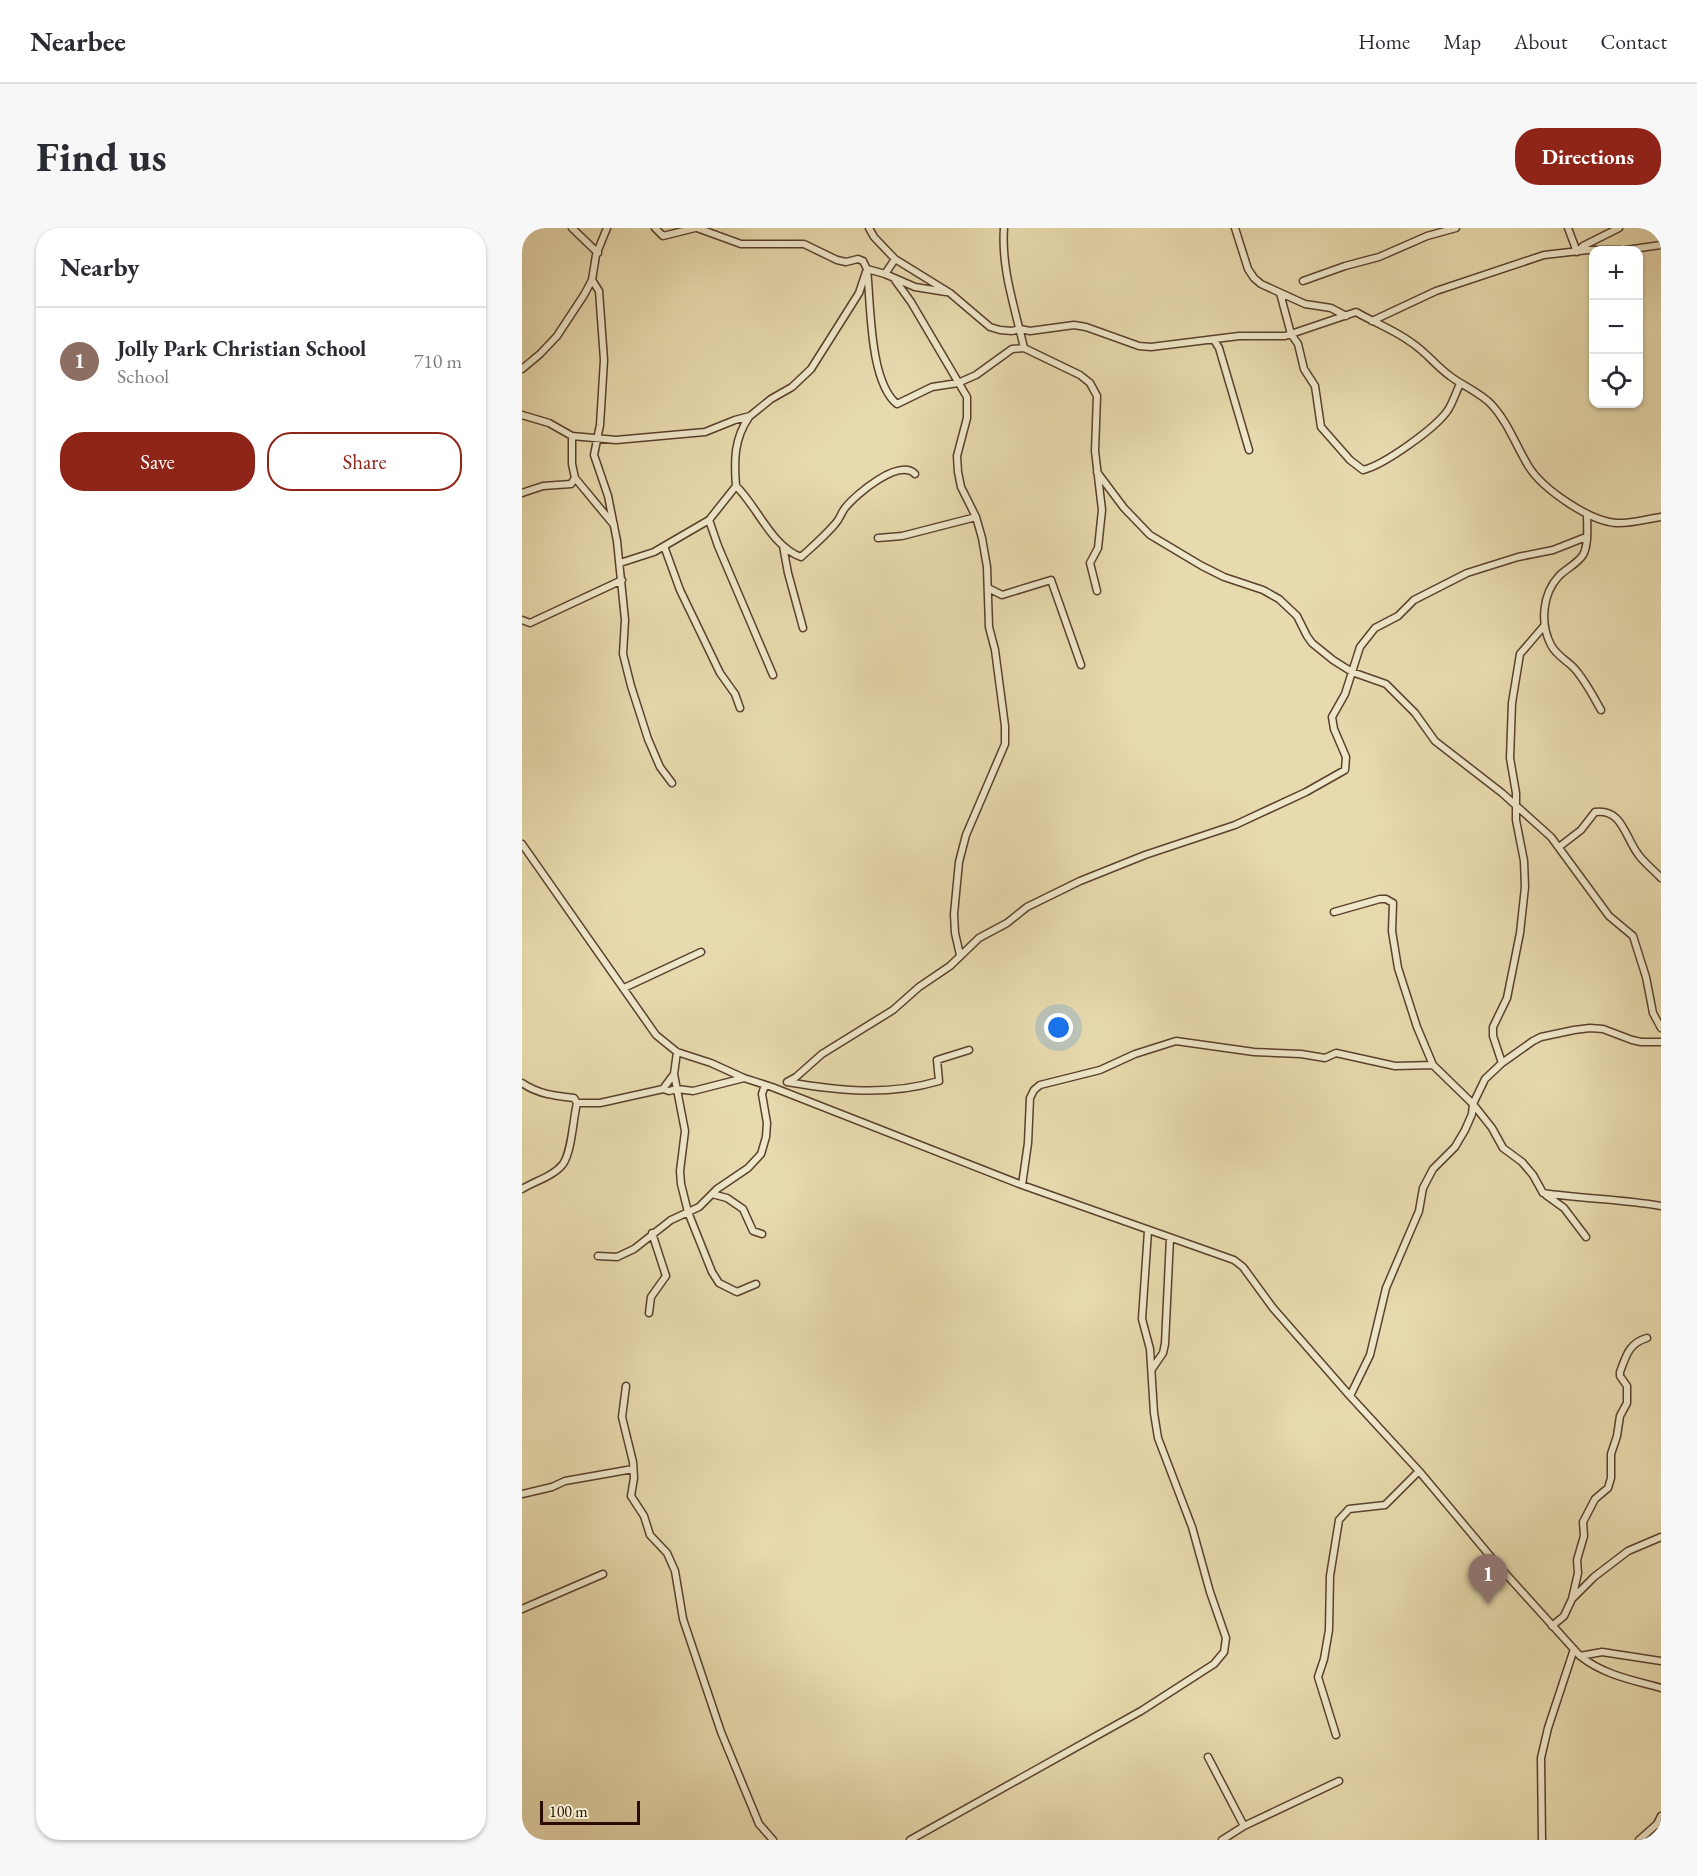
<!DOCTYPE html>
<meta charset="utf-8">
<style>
:root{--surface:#fff;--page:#f7f7f7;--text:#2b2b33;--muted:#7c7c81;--line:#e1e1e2;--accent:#8f2418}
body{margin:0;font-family:"EB Garamond",serif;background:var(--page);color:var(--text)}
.controls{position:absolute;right:18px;top:18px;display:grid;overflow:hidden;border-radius:12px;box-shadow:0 2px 4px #0004}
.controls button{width:54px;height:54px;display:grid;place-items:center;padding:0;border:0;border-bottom:2px solid var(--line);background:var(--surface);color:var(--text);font:30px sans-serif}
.scale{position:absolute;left:18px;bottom:15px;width:100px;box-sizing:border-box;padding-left:6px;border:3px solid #2b0c01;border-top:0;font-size:16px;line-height:21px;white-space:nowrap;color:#2b0c01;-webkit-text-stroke:4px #efe7ca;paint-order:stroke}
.you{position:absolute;left:537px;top:800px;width:21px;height:21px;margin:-15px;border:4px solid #fff;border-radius:50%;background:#1a73e8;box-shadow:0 0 0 9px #1a73e833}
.badge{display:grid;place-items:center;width:39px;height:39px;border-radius:50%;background:var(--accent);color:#fff;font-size:20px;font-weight:700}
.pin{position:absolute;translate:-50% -50px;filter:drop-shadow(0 2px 3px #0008)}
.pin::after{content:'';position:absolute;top:32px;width:21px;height:18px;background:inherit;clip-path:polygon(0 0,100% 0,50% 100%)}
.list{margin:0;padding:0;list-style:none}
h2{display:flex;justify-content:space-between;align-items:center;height:78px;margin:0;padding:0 24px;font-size:26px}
h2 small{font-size:20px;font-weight:400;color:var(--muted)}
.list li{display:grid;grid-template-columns:39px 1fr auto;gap:18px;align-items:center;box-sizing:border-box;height:108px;padding:0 24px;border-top:2px solid var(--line)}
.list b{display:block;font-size:22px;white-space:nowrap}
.list p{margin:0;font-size:20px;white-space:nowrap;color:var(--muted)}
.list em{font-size:20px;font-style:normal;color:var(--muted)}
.actions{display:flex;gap:12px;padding:18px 24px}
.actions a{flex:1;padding:14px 0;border:2px solid var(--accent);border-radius:24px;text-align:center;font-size:21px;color:var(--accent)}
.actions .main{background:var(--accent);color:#fff}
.icon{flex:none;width:33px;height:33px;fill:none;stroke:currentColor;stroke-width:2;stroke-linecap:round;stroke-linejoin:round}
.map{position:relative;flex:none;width:1139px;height:1612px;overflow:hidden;border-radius:24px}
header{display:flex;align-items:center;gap:36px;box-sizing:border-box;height:84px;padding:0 30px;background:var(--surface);border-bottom:2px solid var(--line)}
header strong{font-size:28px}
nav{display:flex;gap:33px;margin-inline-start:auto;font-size:21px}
.intro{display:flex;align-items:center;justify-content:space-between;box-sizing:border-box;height:144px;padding:0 36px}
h1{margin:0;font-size:42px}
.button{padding:15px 27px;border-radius:24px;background:var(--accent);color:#fff;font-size:21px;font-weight:700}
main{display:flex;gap:36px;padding:0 36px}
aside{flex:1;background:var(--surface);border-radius:24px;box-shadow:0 2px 4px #0004}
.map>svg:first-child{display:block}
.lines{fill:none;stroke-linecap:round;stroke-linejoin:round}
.minor-casing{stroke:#5a402c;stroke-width:9}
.minor{stroke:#efe7ca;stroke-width:6}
</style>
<header>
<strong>Nearbee</strong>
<nav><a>Home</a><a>Map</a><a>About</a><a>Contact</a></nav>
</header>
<div class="intro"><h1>Find us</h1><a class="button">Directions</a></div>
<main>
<aside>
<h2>Nearby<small></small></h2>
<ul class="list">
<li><span class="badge" style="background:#8d6e63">1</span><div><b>Jolly Park Christian School</b><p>School</p></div><em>710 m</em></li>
</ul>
<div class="actions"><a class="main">Save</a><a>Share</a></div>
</aside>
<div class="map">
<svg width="1139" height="1612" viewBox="0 0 1139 1612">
<rect width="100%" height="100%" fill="#e7daae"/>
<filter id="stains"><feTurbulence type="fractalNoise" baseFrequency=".00333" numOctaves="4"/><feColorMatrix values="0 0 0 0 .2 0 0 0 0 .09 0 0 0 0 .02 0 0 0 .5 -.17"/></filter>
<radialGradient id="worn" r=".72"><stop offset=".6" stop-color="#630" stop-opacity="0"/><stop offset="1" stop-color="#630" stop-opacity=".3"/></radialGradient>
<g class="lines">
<g class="minor-casing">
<path id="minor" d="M 50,0 L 76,25
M 133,0 L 141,8 L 173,0
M 175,0 L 219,16 L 282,16 L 315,32 L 324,34 L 336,31 L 341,33 L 345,41 C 349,76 347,153 375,176 L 410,159 L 436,155 L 454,147 L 490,121 L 502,120 L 558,147 L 568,155 L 575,168 L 573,223 L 580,282 L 576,320 L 568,335 L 575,363
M 347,0 L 352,9 L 373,31 L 428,65 L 468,99 L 478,102 L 490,103 L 498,101 L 508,103 L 552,97 L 564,99 L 617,118 L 629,119 L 717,108 L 763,108 L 834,84 C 853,95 873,102 890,115 C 904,124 914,138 928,148 C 941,158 957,164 969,176 C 986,194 994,218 1007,239 C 1021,261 1067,293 1094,295 C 1109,296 1124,291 1139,289
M 482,0 C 479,41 493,80 502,120
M 713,0 L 726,41 L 732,50 L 739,56 L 783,76 L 809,80 L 824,88
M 1046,0 L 1055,24 L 1061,18 L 1097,0
M 1104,22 L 1139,17
M 345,41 L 363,46 L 393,59 L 424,64
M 363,46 L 373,31
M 70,52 L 77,63 L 82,132 L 78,197 L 72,227 L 86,268 L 95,313 L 103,392 L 101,426 L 109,458 L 126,511 L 138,539 L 150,555
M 373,52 L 389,74 L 445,169 L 445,190 L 435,228 L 436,244 L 439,259 L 454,289 L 460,310 L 465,339 L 467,399 L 473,422 L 483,498 L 483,516 L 444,607 L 437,634 L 432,686 L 433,705 L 438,727
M 781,53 L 823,38 L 857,29 L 905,8 L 934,0
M 758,65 L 769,106 L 776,116 L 782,141 L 793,158 L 799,199 L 828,232 L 841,242 C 862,237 914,200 926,182 C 931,174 934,164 938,156
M 850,93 L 914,63 L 1022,27 L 1066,22 L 1098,22
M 688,112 L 692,112 L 697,120 L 727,222
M 0,141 L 18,126 L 35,108 L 62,67 L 70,52 L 74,27 L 85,0
M 0,187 L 27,195 L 50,208 L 94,212 L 183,204 L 213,192 L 228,188 L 249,171 L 270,159 L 289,141 L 337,65 L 344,44
M 227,189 C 212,211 212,232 214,258 C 235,278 250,319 279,329 C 291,318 303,308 313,296 C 318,291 319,285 323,280 C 334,266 377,230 393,246
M 50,208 L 50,236 L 53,250 L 92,297
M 575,244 L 602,280 L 628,307 L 680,338 L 702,349 L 741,362 L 757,371 L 775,388 L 785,408 L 790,415 L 811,432 L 830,444 L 864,456 L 893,485 L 913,513 L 980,565 L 1029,609 L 1087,688 L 1111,708 L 1124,749 L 1131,785 L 1139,800
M 0,265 L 21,258 L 49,256 L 53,250
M 1065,286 C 1065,298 1067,316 1061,327 C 1056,335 1044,341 1037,348 C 1020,366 1018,396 1029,417 C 1034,427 1044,432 1052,440 C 1063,452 1071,468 1079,482
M 187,292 L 196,318 L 251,447
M 356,310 L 380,308 L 454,289
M 142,318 L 158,362 L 198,445 L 213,466 L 218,480
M 261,318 L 266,345 L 281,400
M 98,335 L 132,324 L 187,292 L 214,258
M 466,360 L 480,367 L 529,352 L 559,437
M 0,392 L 8,395 L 100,352
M 0,616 L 134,807 L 155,824 L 189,835 L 222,850 L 250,859 L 500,957 L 712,1032 L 721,1039 L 751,1080 L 828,1168 L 897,1243 L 974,1335 L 1058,1428 C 1082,1447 1110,1452 1139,1460
M 1037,619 L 1059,602 L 1073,584 C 1100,580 1103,609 1116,626 C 1122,635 1132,642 1139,650
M 812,684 L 858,671 L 864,671 L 871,675 L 870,703 L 876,740 L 895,799 L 911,837 L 951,876 L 970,900 L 981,920 L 1000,934 L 1011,947 L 1021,965 C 1060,971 1100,971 1139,978
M 102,760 L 179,724
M 447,822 L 415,832 L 417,853 C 366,868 317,863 265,854 L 274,849 L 300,826 L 371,782 L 397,759 L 428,738 L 457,710 L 485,695 L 505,679 L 558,653 L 623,627 L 713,597 L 784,564 L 823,542 L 824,529 L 812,501 L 810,489 L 823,466 L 838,419 L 853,400 L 876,388 L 892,372 L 945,345 L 996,329 L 1031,322 L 1064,309
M 155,824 L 152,846 L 163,903 L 158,943 L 159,956 L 166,984 L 190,1044 L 197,1055 L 215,1064 L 234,1056
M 980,835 L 971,808 L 971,799 L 985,770 L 998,705 L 1003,659 L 1002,633 L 994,592 L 994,565 L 988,530 L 990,475 L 998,426 L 1022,398
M 0,855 C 16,866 33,868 52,870 L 55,875 L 78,875 L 141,861 L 147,863 L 155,861 L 171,863 L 222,850
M 141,861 L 152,846
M 500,957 L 506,915 L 508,870 L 512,862 L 518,857 L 578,842 L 613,826 L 654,813 L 732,824 L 779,826 L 803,830 L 814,825 L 873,838 L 911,837
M 0,961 C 13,953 32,948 41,936 C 50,923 51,891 55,875
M 190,966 L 205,970 L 221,981 L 231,1003 L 240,1006
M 1024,967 L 1042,980 L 1064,1009
M 76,1028 L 95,1029 L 112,1021 L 149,992 L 177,979 L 195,961 L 226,940 L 239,926 L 244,909 L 245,895 L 240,866 L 243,857
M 127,1085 L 129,1069 L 144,1048 L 130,1005
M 630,1141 L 641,1125 L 643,1116 L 648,1010
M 104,1158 L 100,1189 L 111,1234 L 112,1250 L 109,1268 L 122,1288 L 128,1307 L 145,1325 L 153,1343 L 161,1391 L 199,1504 L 237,1596 L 251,1612
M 828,1168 L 848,1127 L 864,1060 L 897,983 L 901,960 L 911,941 L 933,919 L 943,902 L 950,886 L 951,876 L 963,851 L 980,835 L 1011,813 L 1019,809 L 1052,802 L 1068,800 L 1081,801 L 1110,812 L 1119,814 L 1139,814
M 0,1266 L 30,1259 L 43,1253 L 111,1241
M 1050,1371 L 1056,1345 L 1055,1332 L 1062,1308 L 1061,1294 L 1073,1271 L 1086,1260 L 1089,1250 L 1089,1226 L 1095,1208 L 1098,1188 L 1105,1175 L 1105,1158 L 1098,1148 L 1098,1144 C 1104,1128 1107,1115 1125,1110
M 0,1381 L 81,1346
M 1030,1398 L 1042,1388 L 1050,1371 L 1072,1349 L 1106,1323 L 1139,1309
M 1058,1428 L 1080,1424 L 1139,1433
M 814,1507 L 796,1449 L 802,1431 L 807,1402 L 808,1348 L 817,1292 L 827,1281 L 863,1277 L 897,1243
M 686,1529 L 722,1598
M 388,1612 L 619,1483 L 692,1436 L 702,1424 L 704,1410 L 688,1364 L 670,1299 L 636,1210 L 632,1185 L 628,1121 L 620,1091 L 626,1003
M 700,1612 L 722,1598 L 817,1553
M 1020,1612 L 1019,1530 L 1026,1500 L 1052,1421
M 1117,1612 L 1135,1596 L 1139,1588"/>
</g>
<use href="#minor" class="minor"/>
</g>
<rect width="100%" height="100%" filter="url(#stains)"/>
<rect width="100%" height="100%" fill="url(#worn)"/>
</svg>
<div class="controls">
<button>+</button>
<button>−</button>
<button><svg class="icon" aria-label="locate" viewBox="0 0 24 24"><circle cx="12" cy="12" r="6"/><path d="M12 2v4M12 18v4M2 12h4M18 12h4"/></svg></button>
</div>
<div class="scale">100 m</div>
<div class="you"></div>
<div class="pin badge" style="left:966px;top:1376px;background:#8d6e63">1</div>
</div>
</main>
